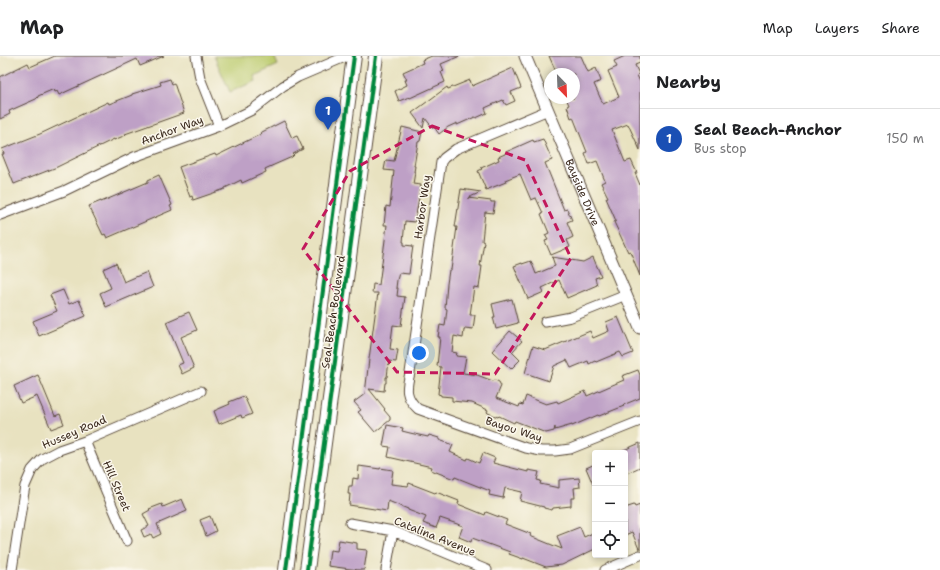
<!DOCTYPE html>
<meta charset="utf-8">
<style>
:root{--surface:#fff;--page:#f6f6f6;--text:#202124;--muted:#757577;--line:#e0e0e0;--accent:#2563eb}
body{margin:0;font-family:"Shantell Sans",sans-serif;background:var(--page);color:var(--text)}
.controls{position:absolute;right:12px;bottom:12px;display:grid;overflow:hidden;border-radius:4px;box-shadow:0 2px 6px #0003}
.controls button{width:36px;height:36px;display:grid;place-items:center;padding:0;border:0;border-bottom:1px solid var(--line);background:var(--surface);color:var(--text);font:20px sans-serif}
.compass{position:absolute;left:544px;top:12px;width:36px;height:36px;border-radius:50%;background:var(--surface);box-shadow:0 2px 6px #0003;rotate:157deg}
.you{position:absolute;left:419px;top:297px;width:14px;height:14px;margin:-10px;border:3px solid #fff;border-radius:50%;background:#1a73e8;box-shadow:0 0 0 6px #1a73e833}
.badge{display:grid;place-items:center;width:26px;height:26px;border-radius:50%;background:var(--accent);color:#fff;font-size:13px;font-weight:700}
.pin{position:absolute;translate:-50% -33px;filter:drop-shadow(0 1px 2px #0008)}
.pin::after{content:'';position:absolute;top:21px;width:14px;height:12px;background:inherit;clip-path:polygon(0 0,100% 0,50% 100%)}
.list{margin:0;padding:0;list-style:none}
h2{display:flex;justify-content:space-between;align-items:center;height:52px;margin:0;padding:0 16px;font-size:17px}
h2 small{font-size:13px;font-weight:400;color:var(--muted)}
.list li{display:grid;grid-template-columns:26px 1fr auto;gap:12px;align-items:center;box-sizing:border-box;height:60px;padding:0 16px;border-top:1px solid var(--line)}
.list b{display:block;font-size:15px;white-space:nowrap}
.list p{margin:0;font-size:13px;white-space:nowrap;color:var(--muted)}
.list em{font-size:13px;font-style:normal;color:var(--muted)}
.icon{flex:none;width:22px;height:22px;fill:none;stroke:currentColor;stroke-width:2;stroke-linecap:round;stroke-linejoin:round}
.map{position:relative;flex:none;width:640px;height:514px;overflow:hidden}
header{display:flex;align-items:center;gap:24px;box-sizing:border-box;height:56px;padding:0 20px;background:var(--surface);border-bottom:1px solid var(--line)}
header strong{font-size:19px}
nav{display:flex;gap:22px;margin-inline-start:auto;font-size:14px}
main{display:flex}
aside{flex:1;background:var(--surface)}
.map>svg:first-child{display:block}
.green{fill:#bbcb6d;stroke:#7b7a46}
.building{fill:#bea0c6}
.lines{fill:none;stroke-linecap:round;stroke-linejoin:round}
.minor-casing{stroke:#554636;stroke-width:11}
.tertiary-casing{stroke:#554636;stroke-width:13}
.primary-casing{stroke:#554636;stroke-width:16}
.minor{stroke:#fff;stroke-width:9}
.tertiary{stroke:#fff;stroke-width:11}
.primary{stroke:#fff;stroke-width:14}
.cycleway-casing{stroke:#fbf7ec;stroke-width:6}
.cycleway{stroke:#00873e;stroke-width:4}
.marked{fill:none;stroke:#c2185b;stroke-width:3;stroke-dasharray:8 5;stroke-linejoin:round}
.labels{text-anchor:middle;stroke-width:3;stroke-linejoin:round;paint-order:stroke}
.street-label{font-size:11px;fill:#3b2a1e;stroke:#fbf7ec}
</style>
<header>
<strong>Map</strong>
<nav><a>Map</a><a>Layers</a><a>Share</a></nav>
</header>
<main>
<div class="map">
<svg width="640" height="514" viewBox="0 0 640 514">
<rect width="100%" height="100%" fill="#fbf7ec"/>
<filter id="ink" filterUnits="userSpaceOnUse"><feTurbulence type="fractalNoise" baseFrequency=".025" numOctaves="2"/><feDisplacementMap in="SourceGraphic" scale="8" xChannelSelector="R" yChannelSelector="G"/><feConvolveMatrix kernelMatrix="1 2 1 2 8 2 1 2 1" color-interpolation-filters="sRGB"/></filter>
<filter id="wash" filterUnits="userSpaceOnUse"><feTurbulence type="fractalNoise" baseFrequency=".012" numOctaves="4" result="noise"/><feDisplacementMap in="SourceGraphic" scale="16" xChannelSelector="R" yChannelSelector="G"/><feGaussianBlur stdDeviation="0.9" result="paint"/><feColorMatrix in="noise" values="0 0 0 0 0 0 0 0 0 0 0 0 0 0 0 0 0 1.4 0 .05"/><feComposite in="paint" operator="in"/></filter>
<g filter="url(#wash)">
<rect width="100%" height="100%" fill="#e8e2c0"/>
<path class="green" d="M 214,0 L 274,0 L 278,9 L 254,20 L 256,25 L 230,36 Z"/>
<g id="blocks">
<path class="building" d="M 55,0 L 164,0 L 140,10 L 137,3 L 59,39 L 57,35 L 55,36 L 54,33 L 38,40 L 38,41 L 36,43 L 9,55 L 10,58 L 0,63 L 0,21 L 28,7 L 30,11 Z
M 432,0 L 460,0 L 441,8 L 444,15 L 441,16 L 445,26 L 410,42 L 409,41 L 399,45 L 395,35 L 407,29 L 405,24 L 407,24 L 403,16 L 423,7 L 422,4 Z
M 549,0 L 581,0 L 588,16 L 596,12 L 601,25 L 594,28 L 603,48 L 619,41 L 608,15 L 617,11 L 614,5 L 625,0 L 640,0 L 640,7 L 635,9 L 639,18 L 637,19 L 640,26 L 640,94 L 628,68 L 612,74 L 625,106 L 631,104 L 637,117 L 635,117 L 640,129 L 640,220 L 630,195 L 628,196 L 614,166 L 616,165 L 606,142 L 608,141 L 601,127 L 605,125 L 597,105 L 589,108 L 585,97 L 587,96 L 573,61 L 571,62 L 567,50 L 569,49 L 566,42 L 574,42 L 574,18 L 557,18 Z
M 513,12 L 521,32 L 511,36 L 515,45 L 506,49 L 503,44 L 485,52 L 487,57 L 476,62 L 475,61 L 457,69 L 457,67 L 448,71 L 439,78 L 434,71 L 433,72 L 425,62 L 423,72 L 412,57 L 447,31 L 448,33 L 470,24 L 472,30 Z
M 170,23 L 172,28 L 174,27 L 184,57 L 125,78 L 126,79 L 114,84 L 114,83 L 57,111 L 14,128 L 2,98 L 4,98 L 2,93 L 40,78 L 108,46 L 109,48 L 127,41 L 132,39 L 132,38 L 161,29 L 160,26 Z
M 284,65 L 292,82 L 297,80 L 303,93 L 293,98 L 294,99 L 292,101 L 267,112 L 265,113 L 266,116 L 242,127 L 241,124 L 225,132 L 225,133 L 193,144 L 192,140 L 190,141 L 179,111 L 215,98 L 216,100 L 261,78 L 260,77 Z
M 402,71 L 422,76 L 420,85 L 418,86 L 414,110 L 415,110 L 414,116 L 415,116 L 413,128 L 421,129 L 415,166 L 405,165 L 403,186 L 404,186 L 404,189 L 413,190 L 409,218 L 399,217 L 397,224 L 396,232 L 398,232 L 397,240 L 405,241 L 401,270 L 393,269 L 390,293 L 398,294 L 396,306 L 389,305 L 387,321 L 386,321 L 386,327 L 385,327 L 384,335 L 369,333 L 385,353 L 384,354 L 390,361 L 390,364 L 375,376 L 358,356 L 361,354 L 354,346 L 365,338 L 369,303 L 378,237 L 372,237 L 373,228 L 379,229 L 387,169 L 384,169 L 386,150 L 390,151 L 394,115 L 384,114 L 386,104 L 394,105 Z
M 543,83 L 552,104 L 545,107 L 564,154 L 567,153 L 572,164 L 567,166 L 573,181 L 567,184 L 570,191 L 551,199 L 545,185 L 548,184 L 545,179 L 549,177 L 541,158 L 543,157 L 536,142 L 531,144 L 520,118 L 505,124 L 506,126 L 486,134 L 478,115 L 482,113 L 481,112 L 499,104 L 498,101 L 505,98 L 506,96 L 533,84 L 534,86 Z
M 159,119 L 172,149 L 170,150 L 172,154 L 107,182 L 105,178 L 103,179 L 89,150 L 101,145 L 101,146 L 148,126 L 148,124 Z
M 461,133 L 481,136 L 468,142 L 491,145 L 491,146 L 495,146 L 493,157 L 485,156 L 482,185 L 484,186 L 480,210 L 482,210 L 479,232 L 474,231 L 470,259 L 475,259 L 473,273 L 465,272 L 465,274 L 464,274 L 463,282 L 454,280 L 452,296 L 457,297 L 456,300 L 466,301 L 463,317 L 477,319 L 493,325 L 495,324 L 499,326 L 501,330 L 496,342 L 519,351 L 520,348 L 523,349 L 526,340 L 546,348 L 557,345 L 558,347 L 585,335 L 587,340 L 624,324 L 622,320 L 638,314 L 640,319 L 640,342 L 623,349 L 624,350 L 599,360 L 598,359 L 572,370 L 572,369 L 555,374 L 555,371 L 554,375 L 546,377 L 515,365 L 514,367 L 499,360 L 498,361 L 488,357 L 487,356 L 488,354 L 472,347 L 452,345 L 452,341 L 441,340 L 441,339 L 438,338 L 441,311 L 437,310 L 440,281 L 438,281 L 440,269 L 445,270 L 447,253 L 445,252 L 447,228 L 449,214 L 451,214 L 457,171 L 455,171 Z
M 552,201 L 583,206 L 593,201 L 601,220 L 595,222 L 597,229 L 567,242 L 559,224 L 542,232 L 544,236 L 528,243 L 514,210 L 522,207 L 522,208 L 531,205 L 536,218 L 555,210 Z
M 116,207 L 124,226 L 147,216 L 153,231 L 106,251 L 100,237 L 111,232 L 103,213 Z
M 63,234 L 69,248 L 79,244 L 86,260 L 39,280 L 33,265 L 57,255 L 50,239 Z
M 512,243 L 518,267 L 496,273 L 493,261 L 495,261 L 492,248 Z
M 189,256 L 197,274 L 181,281 L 194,312 L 182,318 L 178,309 L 183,307 L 166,266 Z
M 618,261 L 633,297 L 623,301 L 620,296 L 596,306 L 595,305 L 589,308 L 588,305 L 571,312 L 567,304 L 554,310 L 549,325 L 525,317 L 533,290 L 545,294 L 590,275 L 593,282 L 609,275 L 606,266 Z
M 510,275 L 522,285 L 512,296 L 520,304 L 511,313 L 492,295 Z
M 38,319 L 55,360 L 60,358 L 64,368 L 51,373 L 37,340 L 21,347 L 14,330 Z
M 244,340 L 252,358 L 242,362 L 241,359 L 219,368 L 214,355 L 230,348 L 229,346 Z
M 387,369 L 403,372 L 402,375 L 410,377 L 428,381 L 429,379 L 439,382 L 439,384 L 453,389 L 450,396 L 467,404 L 468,402 L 479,407 L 483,397 L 495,402 L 493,407 L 528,416 L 528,414 L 539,416 L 537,424 L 541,425 L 540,428 L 559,432 L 559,424 L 579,422 L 580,431 L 574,432 L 575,442 L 571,442 L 571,450 L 553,452 L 552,454 L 544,452 L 544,451 L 520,445 L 522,436 L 505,432 L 503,442 L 489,439 L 490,435 L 455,421 L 454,423 L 431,414 L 432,411 L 388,401 L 390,391 L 383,390 Z
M 640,387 L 640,411 L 625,418 L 625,397 L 617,397 Z
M 595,408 L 595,433 L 586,412 Z
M 359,410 L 380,413 L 380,412 L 393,414 L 391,428 L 408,430 L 409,427 L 435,437 L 436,436 L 459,445 L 458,448 L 485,459 L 486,456 L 507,464 L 505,468 L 531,478 L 530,480 L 562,493 L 557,480 L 580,471 L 584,481 L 595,476 L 595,493 L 562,509 L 546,511 L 523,502 L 523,503 L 509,498 L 510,496 L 472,482 L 471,486 L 459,481 L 463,470 L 440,462 L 436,472 L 423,467 L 426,461 L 408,454 L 408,453 L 388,445 L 387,455 L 349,449 L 350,438 L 348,438 L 349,430 L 352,430 L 353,422 L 358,423 Z
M 182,443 L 187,455 L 157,468 L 161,478 L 153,482 L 151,478 L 144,481 L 141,474 L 149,470 L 143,458 L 150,454 L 149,453 L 162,448 L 163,451 Z
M 634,449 L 635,451 L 640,449 L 640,493 L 639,493 L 632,476 L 625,479 L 625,452 Z
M 210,460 L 216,475 L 206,480 L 200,464 Z
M 339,484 L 357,487 L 357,493 L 367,494 L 364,514 L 358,514 L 328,510 L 330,494 L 337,495 Z"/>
</g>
</g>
<g filter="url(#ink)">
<use href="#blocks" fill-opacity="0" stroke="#554636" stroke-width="1"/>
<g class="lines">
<g class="minor-casing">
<path id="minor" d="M 196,0 L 200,22 L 219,70
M 548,54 L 456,93 L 444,102 L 441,106 L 410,317 C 406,333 405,341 418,353 L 526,392 L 541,395 L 555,395 L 570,393 L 640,365
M 0,159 L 64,135 L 134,101 L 219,70 L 252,54 L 283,30 L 298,21 L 347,0
M 545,266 L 571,261 L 626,239
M 85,385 L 127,485
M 350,467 L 393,475 L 487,514
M 12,514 L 22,448 L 25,430 L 32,414 L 42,403 L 59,394 L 85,385 L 201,335
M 386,514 L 393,475
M 605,514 L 640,499"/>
</g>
<g class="tertiary-casing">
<g id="tertiary">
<path id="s1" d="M 525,0 L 640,272"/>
</g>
</g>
<g class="primary-casing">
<path id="primary" d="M 286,514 L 354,0
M 307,514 L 376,0"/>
</g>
<use href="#minor" class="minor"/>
<use href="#tertiary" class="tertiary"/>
<use href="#primary" class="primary"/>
<g class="cycleway-casing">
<path id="cycleway" d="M 286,514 L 354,0
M 307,514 L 376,0"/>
</g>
<use href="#cycleway" class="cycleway"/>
</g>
</g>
<path class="marked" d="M 432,70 L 525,104 L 571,202 L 495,318 L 397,316 L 303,193 L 350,115 Z"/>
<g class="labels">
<g class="street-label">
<text transform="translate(172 74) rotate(-20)" y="4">Anchor Way</text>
<text dy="4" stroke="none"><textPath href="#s1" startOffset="148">Bayside Drive</textPath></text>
<text transform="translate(422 151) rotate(-82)" y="4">Harbor Way</text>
<text transform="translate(333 256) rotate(-82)" y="4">Seal Beach Boulevard</text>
<text transform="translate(514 373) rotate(18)" y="4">Bayou Way</text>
<text transform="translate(74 376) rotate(-23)" y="4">Hussey Road</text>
<text transform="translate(117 430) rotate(67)" y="4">Hill Street</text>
<text transform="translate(435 480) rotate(22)" y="4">Catalina Avenue</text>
</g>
</g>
</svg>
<div class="controls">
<button>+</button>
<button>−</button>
<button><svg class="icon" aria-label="locate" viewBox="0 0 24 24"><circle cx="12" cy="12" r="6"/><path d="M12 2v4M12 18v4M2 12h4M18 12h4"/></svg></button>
</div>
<svg class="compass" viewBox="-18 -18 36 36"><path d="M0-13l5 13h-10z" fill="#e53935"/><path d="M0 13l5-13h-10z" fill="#757577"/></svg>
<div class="you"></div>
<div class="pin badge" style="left:328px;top:74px;background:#1a4fb4">1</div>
</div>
<aside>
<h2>Nearby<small></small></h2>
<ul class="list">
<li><span class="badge" style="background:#1a4fb4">1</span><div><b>Seal Beach-Anchor</b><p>Bus stop</p></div><em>150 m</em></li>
</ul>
</aside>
</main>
